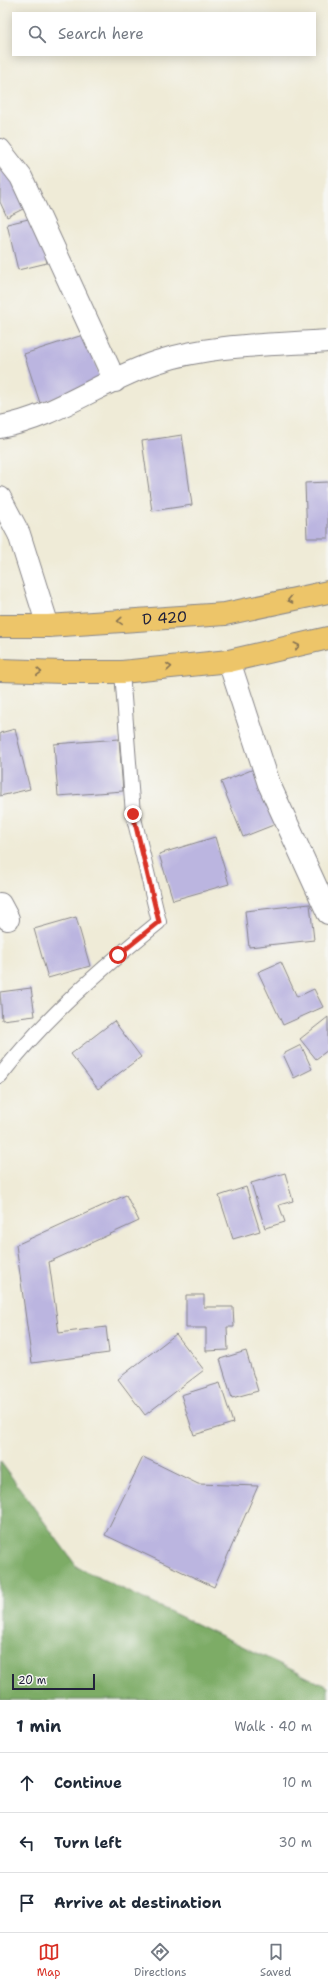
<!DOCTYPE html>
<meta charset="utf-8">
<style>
:root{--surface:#fff;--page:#f6f6f7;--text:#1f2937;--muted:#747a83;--line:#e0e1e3;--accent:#d93025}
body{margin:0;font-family:"Shantell Sans",sans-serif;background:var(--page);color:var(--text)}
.scale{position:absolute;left:12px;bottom:10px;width:83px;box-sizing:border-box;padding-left:4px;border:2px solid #22223b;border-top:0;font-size:11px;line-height:14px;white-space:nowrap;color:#22223b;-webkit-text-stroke:3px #f6f6f2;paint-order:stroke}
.stop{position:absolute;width:12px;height:12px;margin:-9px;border:3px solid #d93025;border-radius:50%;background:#fff}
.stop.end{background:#d93025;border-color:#fff;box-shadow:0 1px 4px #0008}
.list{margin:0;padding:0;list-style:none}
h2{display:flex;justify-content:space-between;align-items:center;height:52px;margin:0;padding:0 16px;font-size:17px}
h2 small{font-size:13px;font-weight:400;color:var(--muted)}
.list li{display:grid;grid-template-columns:26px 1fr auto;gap:12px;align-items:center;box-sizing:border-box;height:60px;padding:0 16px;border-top:1px solid var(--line)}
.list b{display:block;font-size:15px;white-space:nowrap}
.list em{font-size:13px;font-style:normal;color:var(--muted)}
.icon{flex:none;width:22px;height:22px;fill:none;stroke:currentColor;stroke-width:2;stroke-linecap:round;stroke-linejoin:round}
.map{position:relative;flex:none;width:328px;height:1700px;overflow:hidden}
.search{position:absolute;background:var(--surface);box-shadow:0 2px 10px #0003;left:12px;right:12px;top:12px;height:44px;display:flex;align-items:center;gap:10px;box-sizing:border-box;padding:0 14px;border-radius:0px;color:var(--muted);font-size:15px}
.sheet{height:232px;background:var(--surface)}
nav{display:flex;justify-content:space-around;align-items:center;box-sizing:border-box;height:56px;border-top:1px solid var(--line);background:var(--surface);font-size:11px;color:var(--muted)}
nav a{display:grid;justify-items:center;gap:2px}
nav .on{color:var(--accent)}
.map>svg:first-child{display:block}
.forest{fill:#7dac66;stroke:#506750}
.building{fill:#bbb5e0}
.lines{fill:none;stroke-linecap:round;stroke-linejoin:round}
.service-casing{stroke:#888689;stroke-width:16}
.minor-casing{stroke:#888689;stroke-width:24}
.trunk-casing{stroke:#888689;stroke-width:24}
.service{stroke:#fff;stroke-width:14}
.minor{stroke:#fff;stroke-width:22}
.trunk{stroke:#edc569;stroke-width:22}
.oneway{stroke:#887452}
.route{stroke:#d93025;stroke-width:5}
.labels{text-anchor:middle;stroke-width:4;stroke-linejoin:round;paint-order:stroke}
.street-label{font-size:15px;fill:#22223b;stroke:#f6f6f2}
</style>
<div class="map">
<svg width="328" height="1700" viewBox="0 0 328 1700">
<rect width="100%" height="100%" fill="#f6f6f2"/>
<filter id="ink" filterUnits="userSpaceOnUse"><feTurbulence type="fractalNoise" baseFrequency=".025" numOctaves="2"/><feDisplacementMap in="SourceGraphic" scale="8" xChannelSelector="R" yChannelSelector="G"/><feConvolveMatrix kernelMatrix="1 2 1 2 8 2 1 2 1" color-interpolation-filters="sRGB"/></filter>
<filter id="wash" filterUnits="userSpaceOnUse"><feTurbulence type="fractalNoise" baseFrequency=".012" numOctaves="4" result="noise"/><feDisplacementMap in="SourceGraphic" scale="16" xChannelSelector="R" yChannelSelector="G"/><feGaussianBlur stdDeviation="0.9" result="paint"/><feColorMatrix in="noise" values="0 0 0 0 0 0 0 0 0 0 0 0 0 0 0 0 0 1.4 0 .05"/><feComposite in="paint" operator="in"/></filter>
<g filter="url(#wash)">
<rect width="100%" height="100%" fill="#efebd7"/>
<path class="forest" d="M 0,1461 L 77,1567 L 328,1687 L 328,1700 L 0,1700 Z"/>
<g id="blocks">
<path class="building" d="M 9,165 L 29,206 L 7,217 L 0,202 L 0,170 Z
M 37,217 L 47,263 L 18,270 L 7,224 Z
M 86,334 L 102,383 L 40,403 L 24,354 Z
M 182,435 L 192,505 L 152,511 L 142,441 Z
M 328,482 L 328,538 L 307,538 L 305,483 Z
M 15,729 L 30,789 L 0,796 L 0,733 Z
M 119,739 L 123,791 L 58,796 L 54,744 Z
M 259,767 L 281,822 L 243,837 L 221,782 Z
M 215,837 L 229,884 L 173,900 L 159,854 Z
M 310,904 L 314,940 L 249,947 L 245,911 Z
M 76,917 L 90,966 L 48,978 L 34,929 Z
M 281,962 L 297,997 L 314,989 L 323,1007 L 283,1025 L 258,972 Z
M 31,988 L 35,1016 L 2,1020 L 0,992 Z
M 328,1017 L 328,1050 L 316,1059 L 300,1039 Z
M 114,1021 L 141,1057 L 98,1089 L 71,1054 Z
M 301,1045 L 312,1069 L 294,1078 L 283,1054 Z
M 285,1173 L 293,1201 L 279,1205 L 285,1222 L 265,1228 L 251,1183 Z
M 246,1187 L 260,1231 L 233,1239 L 219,1196 Z
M 126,1195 L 139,1221 L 49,1262 L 59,1333 L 106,1327 L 109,1353 L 32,1363 L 16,1245 Z
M 186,1295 L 204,1295 L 204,1307 L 233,1307 L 234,1327 L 227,1327 L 228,1350 L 206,1351 L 206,1328 L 186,1328 Z
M 176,1334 L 204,1370 L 145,1415 L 118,1379 Z
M 246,1351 L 258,1391 L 232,1398 L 220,1359 Z
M 220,1383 L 233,1423 L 194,1435 L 181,1395 Z
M 143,1457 L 198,1484 L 258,1486 L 214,1587 L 105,1535 Z"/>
</g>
</g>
<g filter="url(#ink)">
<use href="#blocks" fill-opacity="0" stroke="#888689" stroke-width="1"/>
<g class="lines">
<g class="service-casing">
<path id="service" d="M 0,1076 C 45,1018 102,968 159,922 L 133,814 L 122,672"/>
</g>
<g class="minor-casing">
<path id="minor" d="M 0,150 L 21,177 L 115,381
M 0,427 C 57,417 102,380 157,362 C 211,344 272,345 328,341
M 0,498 L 19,534 L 48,626
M 229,661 L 269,784 L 328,913
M 0,904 L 8,919"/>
</g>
<g class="trunk-casing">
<g id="trunk">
<path id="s1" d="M 0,626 L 48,626 L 225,614 L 328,592"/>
<path d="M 0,670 L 63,672 L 122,672 L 229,661 L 328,638"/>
</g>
</g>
<use href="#service" class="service"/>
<use href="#minor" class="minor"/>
<use href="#trunk" class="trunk"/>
</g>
<defs><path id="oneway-chevron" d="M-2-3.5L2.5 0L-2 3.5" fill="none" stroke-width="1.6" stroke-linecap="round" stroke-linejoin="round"/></defs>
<g class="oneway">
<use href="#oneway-chevron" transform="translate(290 600) rotate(168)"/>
<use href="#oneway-chevron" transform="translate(120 621) rotate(176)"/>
<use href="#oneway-chevron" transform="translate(297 646) rotate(-13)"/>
<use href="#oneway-chevron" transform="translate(169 667) rotate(-5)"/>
<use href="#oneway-chevron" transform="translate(39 672) rotate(2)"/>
</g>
</g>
<g class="lines" filter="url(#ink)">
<path class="route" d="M 118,955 L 159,922 L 133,814"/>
</g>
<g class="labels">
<g class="street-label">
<text dy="5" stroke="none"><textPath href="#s1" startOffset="165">D 420</textPath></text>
</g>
</g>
</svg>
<div class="scale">20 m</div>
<div class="stop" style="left:118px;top:955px"></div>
<div class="stop end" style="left:133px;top:814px"></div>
<div class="search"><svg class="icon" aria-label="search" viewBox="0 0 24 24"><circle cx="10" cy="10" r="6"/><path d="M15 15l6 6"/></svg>Search here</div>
</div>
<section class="sheet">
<h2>1 min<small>Walk · 40 m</small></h2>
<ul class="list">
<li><svg class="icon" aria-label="ahead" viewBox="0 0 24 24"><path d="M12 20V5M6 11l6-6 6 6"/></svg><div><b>Continue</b></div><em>10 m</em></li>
<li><svg class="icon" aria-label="left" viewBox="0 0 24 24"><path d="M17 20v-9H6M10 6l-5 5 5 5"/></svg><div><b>Turn left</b></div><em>30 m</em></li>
<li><svg class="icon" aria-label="arrive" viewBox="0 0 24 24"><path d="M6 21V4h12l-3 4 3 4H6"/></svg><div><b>Arrive at destination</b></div></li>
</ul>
</section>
<nav>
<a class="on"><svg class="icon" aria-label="map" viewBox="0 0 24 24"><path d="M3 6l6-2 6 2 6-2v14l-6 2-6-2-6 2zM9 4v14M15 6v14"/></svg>Map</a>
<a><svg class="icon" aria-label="directions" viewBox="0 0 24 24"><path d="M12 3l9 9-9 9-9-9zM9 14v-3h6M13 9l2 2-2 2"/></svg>Directions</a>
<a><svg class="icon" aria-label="saved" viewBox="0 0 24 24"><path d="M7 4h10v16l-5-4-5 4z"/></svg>Saved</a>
</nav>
